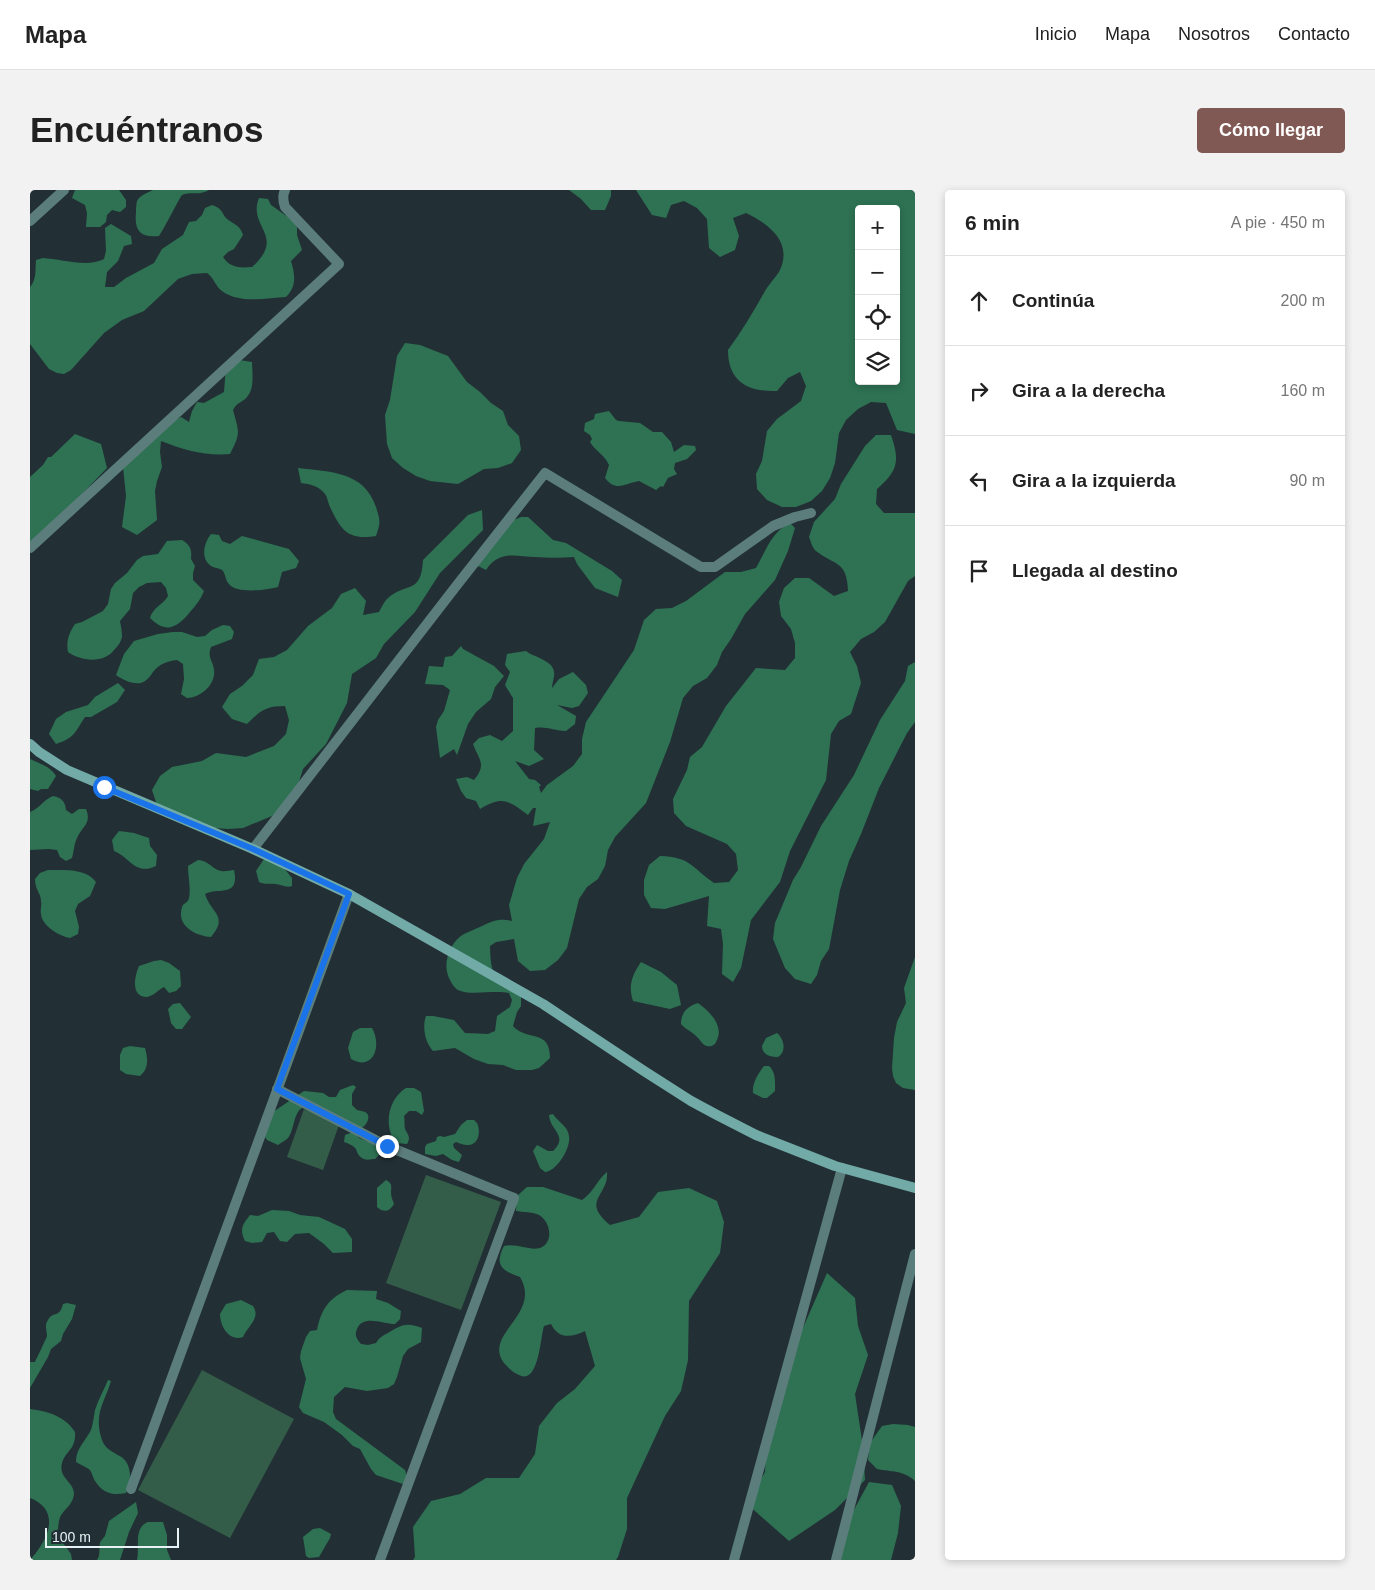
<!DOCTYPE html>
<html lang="es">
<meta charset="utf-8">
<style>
:root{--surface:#fff;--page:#f2f2f2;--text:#222;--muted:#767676;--line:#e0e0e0;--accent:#815954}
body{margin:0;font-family:Arial,sans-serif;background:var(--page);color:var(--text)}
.controls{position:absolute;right:15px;top:15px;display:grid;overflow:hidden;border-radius:5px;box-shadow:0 2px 8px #0003}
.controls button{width:45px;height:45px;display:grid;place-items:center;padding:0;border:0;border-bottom:1px solid var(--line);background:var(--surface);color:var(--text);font:25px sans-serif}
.scale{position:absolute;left:15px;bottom:12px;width:134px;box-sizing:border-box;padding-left:5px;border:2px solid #e8f1f4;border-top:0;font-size:14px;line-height:18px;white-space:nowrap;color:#e8f1f4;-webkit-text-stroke:4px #223035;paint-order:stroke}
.stop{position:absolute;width:15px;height:15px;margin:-11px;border:4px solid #1a73e8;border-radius:50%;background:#fff}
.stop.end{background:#1a73e8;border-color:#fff;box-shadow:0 1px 5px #0008}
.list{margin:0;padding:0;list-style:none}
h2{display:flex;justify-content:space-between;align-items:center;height:65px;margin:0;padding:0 20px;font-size:21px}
h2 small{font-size:16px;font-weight:400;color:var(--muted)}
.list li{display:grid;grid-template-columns:32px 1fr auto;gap:15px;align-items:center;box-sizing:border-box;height:90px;padding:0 20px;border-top:1px solid var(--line)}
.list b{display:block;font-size:19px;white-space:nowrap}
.list em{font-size:16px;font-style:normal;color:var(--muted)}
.icon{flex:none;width:28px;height:28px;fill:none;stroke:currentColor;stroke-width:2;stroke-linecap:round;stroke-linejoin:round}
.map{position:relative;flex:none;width:885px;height:1370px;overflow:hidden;border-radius:5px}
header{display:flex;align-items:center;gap:30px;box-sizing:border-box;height:70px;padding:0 25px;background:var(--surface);border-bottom:1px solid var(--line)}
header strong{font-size:24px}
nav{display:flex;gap:28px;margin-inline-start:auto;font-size:18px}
.intro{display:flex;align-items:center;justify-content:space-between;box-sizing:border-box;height:120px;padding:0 30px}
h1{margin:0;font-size:35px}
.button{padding:12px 22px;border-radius:5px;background:var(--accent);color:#fff;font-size:18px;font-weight:700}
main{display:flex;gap:30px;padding:0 30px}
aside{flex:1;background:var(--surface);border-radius:5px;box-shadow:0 2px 8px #0003}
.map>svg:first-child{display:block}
.green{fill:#345d49}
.forest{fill:#2e7253;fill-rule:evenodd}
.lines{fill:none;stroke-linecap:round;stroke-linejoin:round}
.street{stroke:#5b7d7c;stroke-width:10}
.secondary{stroke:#72aaa8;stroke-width:10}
.route{stroke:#1a73e8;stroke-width:6}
</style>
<header>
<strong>Mapa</strong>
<nav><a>Inicio</a><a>Mapa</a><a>Nosotros</a><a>Contacto</a></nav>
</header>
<div class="intro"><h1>Encuéntranos</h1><a class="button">Cómo llegar</a></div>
<main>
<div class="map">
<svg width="885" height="1370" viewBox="0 0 885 1370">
<rect width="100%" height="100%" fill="#223035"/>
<path class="green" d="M 274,919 L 310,932 L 293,980 L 257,967 Z
M 396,985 L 471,1012 L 431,1120 L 356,1093 Z
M 172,1180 L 264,1229 L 200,1348 L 108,1300 Z"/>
<path class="forest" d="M 45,0 L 89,0 L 96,10 L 96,17 L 90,22 L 82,20 L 77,25 L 76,32 L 70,37 L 56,37 L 57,23 L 55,15 L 42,8 Z
M 123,0 L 179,0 C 169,6 161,1 152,5 C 150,7 134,39 129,46 C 111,48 104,41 106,23 C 106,20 106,15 107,11 C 110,5 117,3 123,0 Z
M 539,0 L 581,0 L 581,6 L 575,20 L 561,20 L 551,9 Z
M 606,0 L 885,0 L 885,244 L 867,240 L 856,213 L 841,212 L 828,219 L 816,230 L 809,243 L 805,273 L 800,288 L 792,301 L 781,311 L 766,317 L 752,317 L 737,310 L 727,299 L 726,284 L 732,271 L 737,241 L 747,229 L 771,211 L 776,196 L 770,182 L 758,188 L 747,201 C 717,202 698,191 698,160 C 712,141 724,121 735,101 C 739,94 745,88 749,82 C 764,53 739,34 716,23 L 703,28 L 709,46 L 705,60 L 690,67 L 679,58 L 677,29 L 667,18 L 654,11 L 641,15 L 636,28 L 622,25 ZM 829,19 L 866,19 L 866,191 L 829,191 Z
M 229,8 L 238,9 L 241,15 L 262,30 L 267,37 L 267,45 L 272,60 L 261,71 C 265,85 267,96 256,107 C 236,108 209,114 192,101 C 186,97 184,88 177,83 L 162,84 L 148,89 L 114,121 L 92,130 L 74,143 L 41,180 L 34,184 L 27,183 L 19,179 L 0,154 L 0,97 C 7,89 5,80 6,70 L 13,68 C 31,69 58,78 74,69 L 76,61 L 75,38 L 81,34 L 101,46 L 102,54 L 94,56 L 88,71 L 77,82 L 75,97 L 84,97 L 96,88 L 124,73 L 132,59 L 153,45 L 159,32 L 166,31 L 172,25 L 175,18 L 182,15 C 195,19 191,26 200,31 C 207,36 210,36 213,45 L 204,59 L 198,62 L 193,67 C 200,78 210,78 222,77 C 257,46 217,37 229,8 Z
M 375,153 L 390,155 L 418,166 L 437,192 L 450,202 L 461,213 L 473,221 L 478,235 L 489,246 L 491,260 L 482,273 L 468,278 L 454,279 L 428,294 L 400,291 L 386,286 L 373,278 L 362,268 L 357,254 L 355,225 L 360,210 L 367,166 Z
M 209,170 L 222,172 C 222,182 225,198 217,207 C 212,213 208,211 203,220 C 209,242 211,243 200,264 C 175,266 154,260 131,251 L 130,262 L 132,277 L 127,291 L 125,301 L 127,330 L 107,345 L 92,337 L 96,306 L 93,277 L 125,241 L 151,227 L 159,232 L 162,221 L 167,212 L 174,213 L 194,202 L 196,176 Z
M 579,221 L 586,230 L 589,231 L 610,233 L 623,242 L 632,242 L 641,252 L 644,262 L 654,255 L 665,256 L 666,260 L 657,269 L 645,273 L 644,279 L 647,284 L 638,288 L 633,297 L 631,296 L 626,300 L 609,291 C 593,294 586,302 575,288 L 579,275 C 574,264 565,261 560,252 L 562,249 L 560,245 L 554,241 L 555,233 L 564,229 L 565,224 Z
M 45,244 L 71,254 L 77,278 L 13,344 L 0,355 L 0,287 L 13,275 L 18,267 L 21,267 Z
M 846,245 L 861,245 C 870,271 868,281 847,299 L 846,314 L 854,323 L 885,323 L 885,386 L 878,391 L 855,432 L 844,442 L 831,449 L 820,462 L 827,476 L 831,493 L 821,524 L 809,531 L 801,544 L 796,590 L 760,661 L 750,692 L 721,730 L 711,778 L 703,792 L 692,784 L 693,754 L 691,739 L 677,736 L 679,706 L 635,719 L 621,718 L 614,705 L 614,690 L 619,675 L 630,666 C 661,667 661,677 684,693 L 699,692 L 708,680 L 706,664 L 697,654 L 656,636 L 644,623 L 643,609 L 657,580 L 660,567 L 672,557 L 696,516 L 726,478 L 755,480 L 765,468 L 765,453 L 761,439 L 751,426 L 749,412 L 754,398 L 765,388 L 779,388 L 804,406 L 818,401 C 817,370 805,376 786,361 C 782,358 781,351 779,347 L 784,332 L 805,309 L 811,294 L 835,256 Z
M 268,278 C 300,282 334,281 346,317 C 350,330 351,332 346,346 C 319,350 312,342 301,319 C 298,314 298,308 295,304 C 289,296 280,294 271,293 Z
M 452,320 L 453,340 L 410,383 L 385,422 L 354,454 L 346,468 L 322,484 L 317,513 L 296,554 L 273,579 L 264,608 L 242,626 L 213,638 L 198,639 L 184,638 L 127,615 L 122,600 L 130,586 L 142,577 L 172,571 L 186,563 L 216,567 L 244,556 L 256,544 L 259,530 L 255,516 C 236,516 231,520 217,534 L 202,529 L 192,517 L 200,504 L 212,496 L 223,485 L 229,469 L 244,467 L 257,460 L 278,436 L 302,418 L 311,404 L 325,398 L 336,411 L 333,425 L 349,422 C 351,418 354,412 357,409 C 376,391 391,406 393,370 L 438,325 Z
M 491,327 L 498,327 L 523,350 L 536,353 L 582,381 L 592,390 L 588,407 L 565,398 L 547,374 L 544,367 C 531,368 518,368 505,367 C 485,366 469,360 456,380 L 446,375 L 474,334 Z
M 760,333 L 765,338 L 758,361 L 745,390 L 715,424 L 701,449 L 692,462 L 687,475 L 677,488 L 663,496 L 653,508 L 640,552 L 616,613 L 585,647 L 578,660 L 575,676 L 568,689 L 557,697 L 549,709 L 537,758 L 528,770 L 515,780 L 500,781 L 488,771 L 484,749 L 466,752 L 460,756 C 461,790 464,785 491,802 L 491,816 L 487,822 L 483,836 C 497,852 520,838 520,868 L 509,878 L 502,880 L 486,880 L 473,875 L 458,874 L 444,869 L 425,858 L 403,861 C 395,852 392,837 396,826 L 403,826 L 424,830 L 435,843 L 458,844 L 465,841 L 467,826 L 480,817 L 482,810 L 479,803 C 464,800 439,806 428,800 C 424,798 421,792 419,788 C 412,773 420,752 434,744 C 440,741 446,739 452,736 C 462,731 470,728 482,731 L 479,715 L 487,688 L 494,674 L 514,649 L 520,632 L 503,636 L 506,618 L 503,618 L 498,625 C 479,611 473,605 450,619 L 446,611 L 436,608 L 431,601 L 426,589 L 437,587 L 444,590 C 457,574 449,570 443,554 L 449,548 L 460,545 L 472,551 L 483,541 L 483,508 L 475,495 L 480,482 L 475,475 L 477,464 L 496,461 C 503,467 523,470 524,482 C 525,486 522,493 522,498 L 529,489 L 543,482 L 556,495 L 558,503 L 549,516 L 542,518 L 527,515 L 546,526 L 545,534 L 536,541 C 525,541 516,536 505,538 L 504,560 L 514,569 L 499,576 L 485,571 L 499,589 L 505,590 L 511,595 L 509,597 L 511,603 L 517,595 L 543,576 L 552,564 L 552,549 L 556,532 L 604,460 L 614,430 L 626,419 L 642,418 L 656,411 L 695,382 L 711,382 L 726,378 C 736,361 741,342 760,333 Z
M 181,344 L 189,345 L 192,351 L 200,354 L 212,346 L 259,359 L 269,371 L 266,378 L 252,382 L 248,397 C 238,400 206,404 199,394 C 195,390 196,384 192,380 C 189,378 184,378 181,376 C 170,368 174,353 181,344 Z
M 152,350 C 160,355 162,359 161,369 L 165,376 L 163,383 L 163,390 L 174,401 C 171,409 166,415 160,422 C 147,438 136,444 120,428 C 123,417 133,415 138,406 L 136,398 L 131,392 L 117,393 L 109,397 L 103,403 L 100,419 L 90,431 C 91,436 92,442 92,447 C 91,452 88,456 84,460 C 73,474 51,471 38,462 C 36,451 39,443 45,434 L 52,432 L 73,421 L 78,414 L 81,399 L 85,393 L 97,383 L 107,370 L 113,366 L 128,364 L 137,351 Z
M 193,435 L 200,436 L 204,442 L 202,449 L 181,457 C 177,468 183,470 184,480 C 186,495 170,508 157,508 L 151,504 L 154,489 L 153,474 L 147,470 C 137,471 129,474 123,482 C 121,485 118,489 115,491 C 107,497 93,490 86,485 L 94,464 L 104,451 L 128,444 L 143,442 L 152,442 L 167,447 L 175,446 L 182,440 Z
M 431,456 L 433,459 L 464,476 L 474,486 L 465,497 L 461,509 L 446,522 L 438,534 L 427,565 L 424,559 L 410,568 L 406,537 L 408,530 L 414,521 L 420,500 L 413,495 L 395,494 L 399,476 L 413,477 L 415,467 L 422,466 Z
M 885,472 L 885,532 L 877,543 L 849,598 L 831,644 L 819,671 L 810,700 L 799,759 L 791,771 L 787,785 L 781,794 L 765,789 L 755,778 L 743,749 L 745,733 L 763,690 L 771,677 L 791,636 L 824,585 L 850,530 L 875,491 L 878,476 Z
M 88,493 L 95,500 L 87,512 L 61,527 L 55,527 C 45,542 45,548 26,554 L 19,544 L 26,529 L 36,522 L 58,515 L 65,507 Z
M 0,569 C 10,574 20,576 26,586 L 18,599 L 11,599 L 8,601 L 0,599 Z
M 23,606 C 32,608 35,611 36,620 L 42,624 L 49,619 L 56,619 C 62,634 52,636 47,648 C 44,654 44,661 42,668 L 36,671 L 30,667 L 27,660 L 19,659 L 0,660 L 0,622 C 9,619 13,610 23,606 Z
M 89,641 L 104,643 L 119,648 L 120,656 L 127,665 L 126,676 C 105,686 100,667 84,661 L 82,650 Z
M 234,669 L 253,677 L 262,688 L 262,696 C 256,698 252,695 246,694 C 240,693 236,695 229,692 L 226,681 Z
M 168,670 C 178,670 182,679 191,681 C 196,682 200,680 204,680 C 210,708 188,697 175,704 C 181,724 199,725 181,747 C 166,746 146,736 152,717 C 153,713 158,713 159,708 C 161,699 158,686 158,676 Z
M 18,680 C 34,680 56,678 66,692 L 60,706 L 48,714 L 45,721 L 49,737 L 48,744 L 40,748 C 29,746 12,736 11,724 C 10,720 12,715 11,711 C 11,703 5,700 5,689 L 10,683 Z
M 885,767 L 885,900 L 873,898 L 866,893 L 863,886 L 862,878 L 864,848 L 867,832 L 876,813 L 874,798 Z
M 131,770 L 139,773 L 150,781 L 151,796 L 146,801 L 139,803 L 134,797 C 128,800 122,807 116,807 C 100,806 105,785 109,776 L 124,771 Z
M 611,772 L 631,782 L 647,795 L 651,815 L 640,819 L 603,811 C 598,796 602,785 611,772 Z
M 150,813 L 161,827 L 152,839 L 146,839 L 141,833 L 138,819 L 143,814 Z
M 668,813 C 680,822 695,836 686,852 C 685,855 681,857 677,856 C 672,855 670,849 666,846 C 661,841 655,839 651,834 C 651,822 658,816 668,813 Z
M 330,838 L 342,838 C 352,855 344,882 321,869 L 318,858 L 323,842 Z
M 747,843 C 754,849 757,861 748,867 C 741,867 732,865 732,856 L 736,848 Z
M 100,856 L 115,858 C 118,869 119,878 110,886 L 96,884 L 90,880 L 90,865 L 93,858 Z
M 734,876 L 739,876 C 746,882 745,892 745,901 L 737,908 L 733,908 L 723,903 C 722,893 728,884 734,876 Z
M 323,895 L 326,897 L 322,904 L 322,915 L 327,920 C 330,921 333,921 335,922 C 343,926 335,937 330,939 L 274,917 C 263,921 265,939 258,948 C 256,950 251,953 248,955 L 237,950 L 235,947 L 243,922 L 274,901 L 293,903 L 299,907 L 306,907 L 310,900 Z
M 376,898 L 384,898 L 391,902 L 394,921 L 392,925 L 386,921 L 379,921 L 374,926 C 375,930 374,935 375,939 C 378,945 381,947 377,954 L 366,953 C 353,936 358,909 376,898 Z
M 523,924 C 527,931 538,936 539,946 C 541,958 527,981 515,982 L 510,978 L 503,961 L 507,955 L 518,961 L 523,961 C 539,945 520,941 519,925 Z
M 437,930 L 444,930 L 447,933 C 451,941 449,956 437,955 C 434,955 429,953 426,952 L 423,954 L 424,958 L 432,965 L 429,972 L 422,970 L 413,964 L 406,966 L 395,964 L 395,957 L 397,954 L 406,951 L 407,947 L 410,946 L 414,947 L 425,944 L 431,935 Z
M 323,942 L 329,948 L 350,956 L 350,964 L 345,969 C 341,969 336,971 332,968 C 323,962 332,958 314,952 L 315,945 Z
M 577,982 C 579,1006 550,1010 580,1035 L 609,1027 L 628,1002 L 659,998 L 687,1011 L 694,1032 L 690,1063 L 659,1111 L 658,1170 L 651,1201 L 635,1226 L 597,1308 L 597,1339 L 588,1367 L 586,1370 L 383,1370 L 385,1367 L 383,1337 L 401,1311 L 430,1304 L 456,1288 L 489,1288 L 505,1264 L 509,1236 L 527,1213 L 545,1199 L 565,1176 L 555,1141 C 542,1147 529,1150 521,1134 L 514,1136 C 510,1148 509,1198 487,1184 C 482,1182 473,1173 471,1168 C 459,1142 511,1122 490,1087 C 472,1081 464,1075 474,1056 C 487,1053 499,1061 510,1058 C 524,1053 521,1032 509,1025 C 503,1022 493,1022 486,1021 L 487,1006 L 497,997 L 513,997 L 552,1010 C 563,1003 567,990 577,982 Z
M 356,990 C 363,994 361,996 361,1003 C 361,1007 363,1011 364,1014 C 359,1022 354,1023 347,1017 L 347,998 Z
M 242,1020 L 259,1021 L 270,1025 L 289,1027 L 315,1039 L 322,1049 L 322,1062 L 303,1063 L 294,1054 L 279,1043 L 265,1044 L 257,1052 L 250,1051 L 244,1042 L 237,1043 L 232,1052 L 222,1053 L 215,1051 C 209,1039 213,1034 220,1025 L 228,1026 Z
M 797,1083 L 825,1108 L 828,1136 L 838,1165 L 825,1204 L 833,1257 L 835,1290 L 805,1320 L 759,1351 L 717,1314 L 735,1282 L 736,1257 L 752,1186 Z
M 317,1100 L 347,1101 L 346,1109 L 358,1113 L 371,1121 L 370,1129 L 365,1134 C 353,1134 333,1124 327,1139 C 324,1145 327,1149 331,1154 L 338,1155 L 346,1153 C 350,1147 352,1146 358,1143 C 372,1135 375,1132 392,1138 L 391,1152 L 378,1159 L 373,1166 L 367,1187 L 364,1194 L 358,1198 L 337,1201 L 315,1197 L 304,1207 L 303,1222 L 306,1229 L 375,1280 L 377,1287 L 373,1294 L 346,1285 L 341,1279 L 330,1259 L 323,1256 L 312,1245 L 294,1232 L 273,1223 L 269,1217 L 276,1189 L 270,1168 L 271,1161 L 276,1147 L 280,1141 L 287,1140 C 291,1120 298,1109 317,1100 Z
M 211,1110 L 223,1116 C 231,1128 218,1136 213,1147 C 199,1152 190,1136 190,1124 L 196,1114 Z
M 37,1113 L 46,1115 L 42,1129 L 33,1144 L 31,1151 L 21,1159 L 18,1167 L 0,1198 L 0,1172 L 5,1172 C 7,1168 16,1149 17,1146 C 17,1139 14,1136 18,1130 C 24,1120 29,1129 33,1114 Z
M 78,1190 L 81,1191 C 75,1212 64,1222 71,1247 C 77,1269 98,1259 100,1284 C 100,1292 99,1297 96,1303 C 82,1306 73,1303 65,1291 C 63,1288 62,1283 60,1280 C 57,1277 50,1275 46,1272 C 46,1258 55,1252 61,1240 C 63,1234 64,1226 65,1220 C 68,1210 74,1200 78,1190 Z
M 0,1219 C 17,1221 35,1226 45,1242 C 46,1260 36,1260 32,1273 C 28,1288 44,1292 44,1304 C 43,1315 34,1319 30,1327 C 28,1333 28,1340 28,1346 L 41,1364 L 42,1370 L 0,1370 C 3,1366 7,1362 10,1357 C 23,1338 24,1317 0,1308 Z
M 863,1234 L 878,1235 L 885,1237 L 885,1291 C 873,1280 862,1282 847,1279 L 838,1270 L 840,1253 L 852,1236 Z
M 839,1292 L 862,1295 L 871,1316 L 868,1343 L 861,1370 L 808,1370 L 811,1344 Z
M 106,1312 L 108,1323 L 99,1342 L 90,1370 L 67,1370 L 69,1366 L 70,1352 L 75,1346 L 79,1331 Z
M 118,1332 L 133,1332 L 137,1345 L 137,1360 L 141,1370 L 107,1370 C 110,1357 103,1338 118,1332 Z
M 290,1338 L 301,1344 L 300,1348 L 289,1367 L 279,1368 L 276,1366 L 273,1347 L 283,1339 Z"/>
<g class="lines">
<path class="street" d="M 0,31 L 34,0
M 0,358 L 309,74 L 255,17 C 253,11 252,6 255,0
M 223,659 L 427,395 L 515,283 L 671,377 L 685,377 L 743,336 L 765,327 L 781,323
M 247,899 L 357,956 L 484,1008 L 350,1370
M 101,1299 L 319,704
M 704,1370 L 812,978
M 806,1370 L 885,1064"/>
<path class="secondary" d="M 0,554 L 9,562 L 37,580 L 223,659 L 319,704 L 513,814 L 614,881 L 661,911 L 687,925 L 726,945 L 805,976 L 885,998"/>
</g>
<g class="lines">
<path class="route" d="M 74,597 L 223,659 L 319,704 L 247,899 L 357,956"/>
</g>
</svg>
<div class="controls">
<button>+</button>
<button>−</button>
<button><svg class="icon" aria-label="locate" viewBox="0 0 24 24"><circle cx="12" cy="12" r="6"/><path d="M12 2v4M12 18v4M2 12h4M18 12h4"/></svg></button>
<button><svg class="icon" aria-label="layers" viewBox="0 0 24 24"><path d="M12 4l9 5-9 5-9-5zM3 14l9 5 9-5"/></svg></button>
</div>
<div class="scale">100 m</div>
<div class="stop" style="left:74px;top:597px"></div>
<div class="stop end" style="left:357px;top:956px"></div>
</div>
<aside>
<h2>6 min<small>A pie · 450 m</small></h2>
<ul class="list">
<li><svg class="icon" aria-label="ahead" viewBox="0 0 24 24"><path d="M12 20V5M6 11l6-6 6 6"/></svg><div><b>Continúa</b></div><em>200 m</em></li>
<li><svg class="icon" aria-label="right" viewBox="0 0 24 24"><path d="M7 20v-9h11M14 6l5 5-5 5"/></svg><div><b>Gira a la derecha</b></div><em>160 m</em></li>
<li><svg class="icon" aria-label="left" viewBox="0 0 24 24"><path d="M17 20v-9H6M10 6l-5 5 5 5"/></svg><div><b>Gira a la izquierda</b></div><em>90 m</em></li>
<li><svg class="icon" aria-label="arrive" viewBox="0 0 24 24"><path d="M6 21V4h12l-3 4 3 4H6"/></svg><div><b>Llegada al destino</b></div></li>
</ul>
</aside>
</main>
